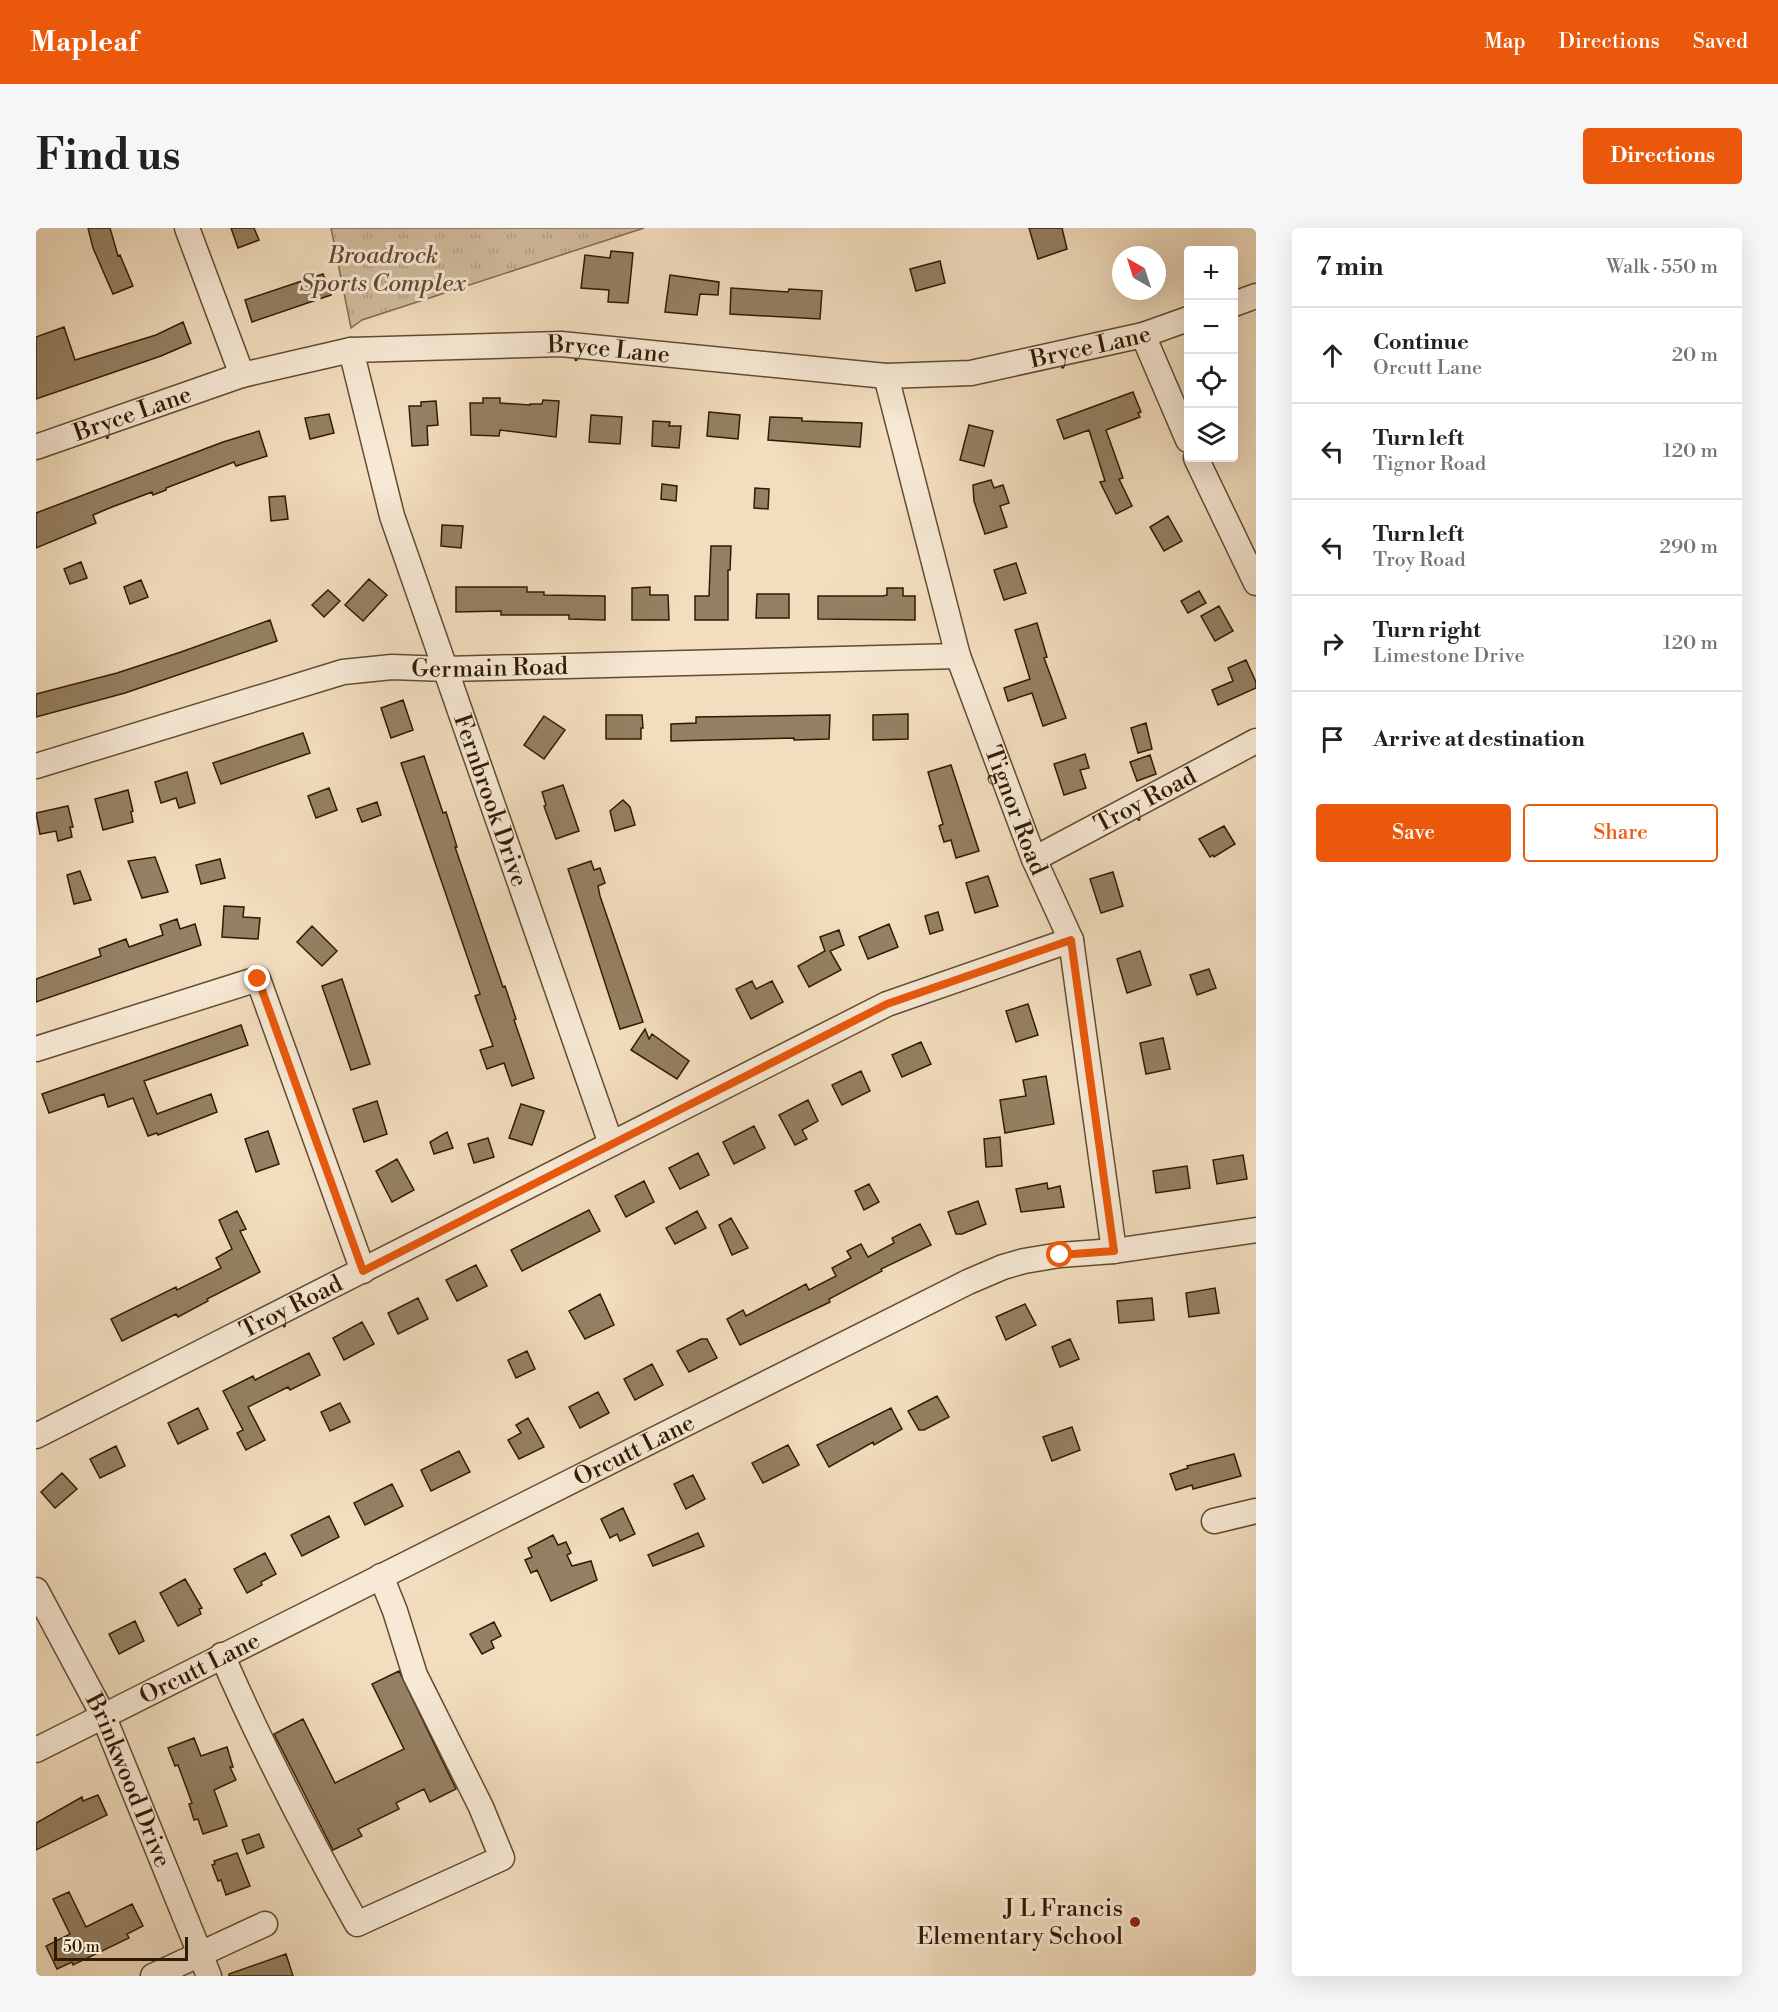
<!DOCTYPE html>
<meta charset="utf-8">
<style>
:root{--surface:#fff;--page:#f6f6f6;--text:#202124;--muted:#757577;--line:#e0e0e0;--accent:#ea580c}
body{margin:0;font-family:"Libre Bodoni",serif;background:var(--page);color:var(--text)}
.controls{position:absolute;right:18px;top:18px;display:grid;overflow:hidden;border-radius:6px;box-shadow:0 6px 24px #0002}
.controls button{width:54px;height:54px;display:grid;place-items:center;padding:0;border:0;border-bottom:2px solid var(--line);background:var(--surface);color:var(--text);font:30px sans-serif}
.compass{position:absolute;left:1076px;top:18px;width:54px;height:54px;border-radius:50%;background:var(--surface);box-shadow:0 6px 24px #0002;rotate:321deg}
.scale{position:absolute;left:18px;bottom:15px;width:134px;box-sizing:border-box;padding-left:6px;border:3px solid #311b00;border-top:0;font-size:16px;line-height:21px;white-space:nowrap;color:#311b00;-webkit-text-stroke:4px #f7e9d5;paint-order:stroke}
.stop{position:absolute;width:18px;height:18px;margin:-14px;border:4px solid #ea580c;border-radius:50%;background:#fff}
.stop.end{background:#ea580c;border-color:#fff;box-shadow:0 2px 6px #0008}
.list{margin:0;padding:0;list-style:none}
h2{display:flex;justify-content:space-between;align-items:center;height:78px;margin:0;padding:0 24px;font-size:26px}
h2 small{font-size:20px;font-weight:400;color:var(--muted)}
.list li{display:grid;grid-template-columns:39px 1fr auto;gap:18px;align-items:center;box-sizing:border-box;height:96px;padding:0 24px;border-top:2px solid var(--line)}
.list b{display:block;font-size:22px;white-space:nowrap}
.list p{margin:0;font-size:20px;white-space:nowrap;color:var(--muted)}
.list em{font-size:20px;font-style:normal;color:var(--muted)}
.actions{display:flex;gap:12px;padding:18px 24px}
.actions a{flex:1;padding:14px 0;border:2px solid var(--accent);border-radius:6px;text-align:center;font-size:21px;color:var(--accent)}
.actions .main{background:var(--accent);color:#fff}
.icon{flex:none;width:33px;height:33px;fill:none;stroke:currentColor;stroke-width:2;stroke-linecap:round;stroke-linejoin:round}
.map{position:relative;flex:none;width:1220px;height:1748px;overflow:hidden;border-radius:6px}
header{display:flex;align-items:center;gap:36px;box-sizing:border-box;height:84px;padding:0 30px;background:var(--accent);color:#fff}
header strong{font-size:28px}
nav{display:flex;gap:33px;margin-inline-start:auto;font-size:21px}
.intro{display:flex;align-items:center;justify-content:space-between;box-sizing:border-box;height:144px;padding:0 36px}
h1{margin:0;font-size:42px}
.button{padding:15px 27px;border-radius:6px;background:var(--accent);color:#fff;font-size:21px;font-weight:700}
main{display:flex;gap:36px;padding:0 36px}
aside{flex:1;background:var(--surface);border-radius:6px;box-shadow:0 6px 24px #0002}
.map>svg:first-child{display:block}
.grass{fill:url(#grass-tufts);stroke:#816c4f;stroke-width:1.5}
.building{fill:#958063;stroke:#311b00;stroke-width:1.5}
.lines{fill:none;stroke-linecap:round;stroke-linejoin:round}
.minor-casing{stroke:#614c30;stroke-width:27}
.minor{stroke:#f7e9d5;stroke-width:24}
.route{stroke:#ea580c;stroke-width:8}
.poi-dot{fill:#8f2418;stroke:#f7e9d5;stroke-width:2}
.labels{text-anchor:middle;stroke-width:6;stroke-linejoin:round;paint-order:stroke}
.park-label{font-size:24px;font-style:italic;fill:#614b2f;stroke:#f7e9d5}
.street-label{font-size:24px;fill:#311b00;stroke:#f7e9d5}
.poi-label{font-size:24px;fill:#311b00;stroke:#f7e9d5;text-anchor:end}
</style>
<header>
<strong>Mapleaf</strong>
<nav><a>Map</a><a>Directions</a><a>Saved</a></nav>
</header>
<div class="intro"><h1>Find us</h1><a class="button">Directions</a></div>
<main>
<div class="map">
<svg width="1220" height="1748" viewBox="0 0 1220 1748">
<defs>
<pattern id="grass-tufts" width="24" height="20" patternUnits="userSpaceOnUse" patternTransform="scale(1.5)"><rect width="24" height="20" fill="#d1bc9e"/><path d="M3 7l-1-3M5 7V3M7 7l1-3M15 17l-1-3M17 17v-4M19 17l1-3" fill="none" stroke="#b4a186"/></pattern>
</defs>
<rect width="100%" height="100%" fill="#f2ddbe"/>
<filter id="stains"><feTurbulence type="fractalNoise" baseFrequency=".00333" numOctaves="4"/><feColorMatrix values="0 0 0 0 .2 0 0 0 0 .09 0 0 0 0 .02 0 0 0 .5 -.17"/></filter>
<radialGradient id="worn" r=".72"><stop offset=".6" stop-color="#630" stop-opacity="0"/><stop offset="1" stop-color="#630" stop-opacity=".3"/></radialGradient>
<path class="grass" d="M 295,0 L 608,0 L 326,92 L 315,100 Z"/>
<path class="building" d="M 52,0 L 74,0 L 82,28 L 84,27 L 97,58 L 77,66 L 57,20 Z
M 195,0 L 218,0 L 223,12 L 202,20 Z
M 993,0 L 1026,0 L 1031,21 L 1002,31 Z
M 575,23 L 597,25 L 592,75 L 572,74 L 573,62 L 545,60 L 549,27 L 574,30 Z
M 904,33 L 909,55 L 880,63 L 874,41 Z
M 287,46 L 295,67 L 216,94 L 209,72 Z
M 634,47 L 683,54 L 682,67 L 664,66 L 661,87 L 629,84 Z
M 695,60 L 752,64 L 753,61 L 786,63 L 784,91 L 694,86 Z
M 147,94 L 155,115 L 125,128 L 0,171 L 0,109 L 28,99 L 39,132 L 120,107 Z
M 1097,164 L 1105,184 L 1102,185 L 1104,189 L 1070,202 L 1087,250 L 1083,251 L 1096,278 L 1080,286 L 1064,254 L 1069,253 L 1053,202 L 1028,211 L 1021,192 Z
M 447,170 L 464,170 L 464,175 L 494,177 L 494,176 L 506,176 L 507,172 L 523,173 L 520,209 L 464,202 L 463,208 L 435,207 L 434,175 L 447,175 Z
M 400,173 L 402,197 L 391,198 L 392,217 L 376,218 L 373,178 L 385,178 L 385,174 Z
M 673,184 L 704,187 L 702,211 L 671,208 Z
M 293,186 L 298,205 L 274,211 L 269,190 Z
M 555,187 L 586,189 L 584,216 L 553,214 Z
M 734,189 L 766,190 L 766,193 L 826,195 L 824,219 L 732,212 Z
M 617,193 L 634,194 L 633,198 L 645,198 L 643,220 L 616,218 Z
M 933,197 L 957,203 L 948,238 L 924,232 Z
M 223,203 L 231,228 L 200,238 L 198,234 L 130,260 L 130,262 L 117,267 L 116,264 L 76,279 L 57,287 L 60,295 L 0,320 L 0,285 L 187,214 Z
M 955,252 L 958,260 L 967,257 L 973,275 L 964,278 L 971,299 L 949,306 L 938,273 L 937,257 Z
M 626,256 L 641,258 L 640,273 L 625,271 Z
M 719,260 L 733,261 L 732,281 L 718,280 Z
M 249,268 L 252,291 L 235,293 L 233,269 Z
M 1132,288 L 1146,313 L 1128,323 L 1114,299 Z
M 406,297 L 427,298 L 425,320 L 405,318 Z
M 675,318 L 695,318 L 694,342 L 692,342 L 692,392 L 659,392 L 659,368 L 673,368 Z
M 45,334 L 51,350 L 34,356 L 28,341 Z
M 980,335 L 990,365 L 968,372 L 958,342 Z
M 333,351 L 351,367 L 327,393 L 309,377 Z
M 105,352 L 112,369 L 94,376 L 88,359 Z
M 420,359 L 491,359 L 491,364 L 508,364 L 508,367 L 569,368 L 569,392 L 533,391 L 533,387 L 465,387 L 465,383 L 420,384 Z
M 614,359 L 614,367 L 632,367 L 633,392 L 596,392 L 596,360 Z
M 851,360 L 867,360 L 867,368 L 879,368 L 879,392 L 782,391 L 782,368 L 847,368 L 851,367 Z
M 292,362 L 304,373 L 288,389 L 276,377 Z
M 1163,363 L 1170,375 L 1152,385 L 1145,373 Z
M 721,366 L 753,366 L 753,390 L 720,390 Z
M 1183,378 L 1197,403 L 1179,413 L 1165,388 Z
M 234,392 L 241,413 L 89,465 L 0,489 L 0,466 L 81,445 L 145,424 Z
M 1001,395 L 1011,429 L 1008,430 L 1030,490 L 1007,498 L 996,465 L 972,473 L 968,460 L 994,451 L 979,402 Z
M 1210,432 L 1220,454 L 1220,460 L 1182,477 L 1176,462 L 1197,453 L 1192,440 Z
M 367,472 L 377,502 L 355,510 L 345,480 Z
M 872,486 L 872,511 L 837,512 L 837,487 Z
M 570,487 L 606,487 L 607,500 L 605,500 L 605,511 L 570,511 Z
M 794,487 L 793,511 L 758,512 L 758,510 L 635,513 L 635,496 L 660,495 L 660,489 Z
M 508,488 L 529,502 L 508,531 L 488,517 Z
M 1110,495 L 1116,521 L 1102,525 L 1095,500 Z
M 267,505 L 274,525 L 185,556 L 177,535 Z
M 1049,526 L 1053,540 L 1044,542 L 1050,560 L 1028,567 L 1018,536 Z
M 1114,527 L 1120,546 L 1101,553 L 1094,534 Z
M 388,528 L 407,585 L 410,584 L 421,619 L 419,619 L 467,759 L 469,758 L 480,791 L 478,792 L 498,850 L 476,858 L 468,835 L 451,841 L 444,822 L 457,818 L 439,768 L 444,766 L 365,535 Z
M 915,537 L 943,623 L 920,630 L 915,612 L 908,614 L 903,598 L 907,596 L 892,544 Z
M 151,544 L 159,575 L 143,580 L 140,570 L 125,575 L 119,554 Z
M 527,557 L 543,603 L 520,611 L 508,578 L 510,577 L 506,564 Z
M 293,560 L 301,582 L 280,590 L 272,568 Z
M 92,562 L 97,583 L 95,584 L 97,594 L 67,602 L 59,571 Z
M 587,572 L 594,579 L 599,597 L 579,603 L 574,583 Z
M 341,574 L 345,587 L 326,594 L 321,581 Z
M 32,578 L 37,599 L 34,599 L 36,609 L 22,613 L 20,603 L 4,606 L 0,585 Z
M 1188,598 L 1199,616 L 1178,629 L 1177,627 L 1174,629 L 1163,611 Z
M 119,629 L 132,664 L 106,670 L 92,633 Z
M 184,631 L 189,650 L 165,656 L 160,637 Z
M 555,633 L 558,642 L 564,640 L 569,655 L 562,658 L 564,668 L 607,794 L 584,801 L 532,641 Z
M 44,643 L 55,672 L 38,676 L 31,647 Z
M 1077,644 L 1087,678 L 1065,685 L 1054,651 Z
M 952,648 L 962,678 L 939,685 L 930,655 Z
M 188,678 L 208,679 L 207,689 L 224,690 L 222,711 L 186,709 Z
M 902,684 L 907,702 L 894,706 L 889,688 Z
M 141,691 L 144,701 L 159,696 L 165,717 L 0,774 L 0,751 L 65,728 L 63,721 L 90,711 L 93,719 L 127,707 L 124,697 Z
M 853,696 L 862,719 L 832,731 L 823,709 Z
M 276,698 L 301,723 L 286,738 L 261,714 Z
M 803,702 L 808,717 L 794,723 L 805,742 L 773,759 L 762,738 L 789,723 L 784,709 Z
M 1104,723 L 1115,757 L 1091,765 L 1081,731 Z
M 1173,741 L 1180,760 L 1161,767 L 1154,747 Z
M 306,751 L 334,836 L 315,842 L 286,758 Z
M 716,753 L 720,761 L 736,753 L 747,774 L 715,791 L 700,761 Z
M 992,776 L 1002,807 L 980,814 L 970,783 Z
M 205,797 L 212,817 L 108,853 L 121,886 L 175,866 L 181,884 L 122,907 L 121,905 L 112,908 L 97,870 L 72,879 L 68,866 L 13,885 L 6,866 Z
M 609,801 L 613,811 L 616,806 L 653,833 L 641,851 L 595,822 Z
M 1127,810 L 1134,841 L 1110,846 L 1104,815 Z
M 885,814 L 895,836 L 866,849 L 856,827 Z
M 825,843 L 834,863 L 806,877 L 796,857 Z
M 1010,848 L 1018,896 L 969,905 L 964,872 L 990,868 L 987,852 Z
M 772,872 L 782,893 L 766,902 L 771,911 L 759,917 L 743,887 Z
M 341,873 L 351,906 L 328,914 L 317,881 Z
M 485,876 L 508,883 L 496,917 L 473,910 Z
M 718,898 L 729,920 L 698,936 L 687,914 Z
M 232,903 L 243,936 L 220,944 L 209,911 Z
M 411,904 L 417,920 L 398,926 L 394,914 Z
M 964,909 L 966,938 L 950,939 L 948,911 Z
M 452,910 L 458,929 L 438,935 L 432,916 Z
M 662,925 L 673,947 L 644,961 L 633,940 Z
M 1207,927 L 1211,951 L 1181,956 L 1177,932 Z
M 361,931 L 378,962 L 356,974 L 340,943 Z
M 1151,938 L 1154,960 L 1120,965 L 1117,943 Z
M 608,953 L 618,974 L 590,989 L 579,968 Z
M 1011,955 L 1012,961 L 1024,958 L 1028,979 L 985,984 L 980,961 Z
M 833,956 L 843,974 L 828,982 L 819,963 Z
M 942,973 L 950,996 L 926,1006 L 920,1006 L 912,984 Z
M 553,982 L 564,1003 L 486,1043 L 475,1022 Z
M 201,983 L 210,1001 L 204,1003 L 224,1044 L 171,1071 L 172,1073 L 142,1089 L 140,1086 L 86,1113 L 75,1091 L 140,1059 L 141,1062 L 185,1040 L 180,1030 L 196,1021 L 183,992 Z
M 661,983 L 670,1000 L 639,1016 L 630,1000 Z
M 695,990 L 712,1020 L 696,1027 L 683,997 Z
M 884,996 L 895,1017 L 845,1041 L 846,1043 L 793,1071 L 794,1074 L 704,1117 L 691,1091 L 707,1082 L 710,1088 L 770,1056 L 773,1062 L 800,1048 L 796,1040 L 815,1030 L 811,1023 L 825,1016 L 832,1029 L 858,1015 L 856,1010 Z
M 440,1037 L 451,1058 L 421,1073 L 410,1052 Z
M 1179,1060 L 1183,1085 L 1153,1089 L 1150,1065 Z
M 564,1066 L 578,1097 L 549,1111 L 533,1083 Z
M 382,1070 L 392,1091 L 362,1106 L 352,1085 Z
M 1116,1070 L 1118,1092 L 1083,1095 L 1081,1073 Z
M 989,1076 L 1000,1097 L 970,1112 L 960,1089 Z
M 326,1094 L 338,1116 L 308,1132 L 297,1110 Z
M 665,1111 L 671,1111 L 681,1130 L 653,1144 L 641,1123 Z
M 1034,1111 L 1043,1131 L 1024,1139 L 1016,1119 Z
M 491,1123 L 499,1141 L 480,1150 L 472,1132 Z
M 273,1125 L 284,1147 L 254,1162 L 252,1159 L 212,1179 L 229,1212 L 210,1222 L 201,1205 L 207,1202 L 187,1163 L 217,1148 L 219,1152 Z
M 616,1136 L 627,1157 L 599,1172 L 588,1151 Z
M 562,1164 L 573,1185 L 544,1200 L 533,1179 Z
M 901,1168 L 913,1189 L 888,1202 L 883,1202 L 872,1183 Z
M 304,1175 L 314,1194 L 294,1203 L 285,1184 Z
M 162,1180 L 172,1201 L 142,1216 L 132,1195 Z
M 855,1180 L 866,1201 L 838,1217 L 837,1214 L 793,1239 L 781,1217 Z
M 492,1190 L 508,1219 L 483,1231 L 472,1212 L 485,1205 L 480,1197 Z
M 1036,1199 L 1044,1222 L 1016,1233 L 1007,1209 Z
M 752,1217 L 763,1237 L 727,1255 L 716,1235 Z
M 80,1218 L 89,1238 L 64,1250 L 54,1231 Z
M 423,1223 L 434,1244 L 395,1263 L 385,1242 Z
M 1198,1226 L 1205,1248 L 1157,1261 L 1156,1257 L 1140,1262 L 1134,1246 L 1152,1240 L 1151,1238 Z
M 26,1245 L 41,1261 L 19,1280 L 5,1264 Z
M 657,1247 L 669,1271 L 650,1281 L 638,1256 Z
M 356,1256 L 367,1278 L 329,1297 L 318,1275 Z
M 587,1280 L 599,1306 L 584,1313 L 581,1306 L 574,1310 L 565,1291 Z
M 293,1288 L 303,1309 L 266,1328 L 255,1307 Z
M 662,1305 L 668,1318 L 617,1338 L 612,1327 Z
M 517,1307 L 522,1317 L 530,1314 L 535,1325 L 531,1327 L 536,1338 L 555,1333 L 561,1352 L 515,1373 L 501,1342 L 495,1345 L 489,1332 L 496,1329 L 492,1320 Z
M 229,1325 L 240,1346 L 225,1354 L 226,1357 L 211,1365 L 198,1341 Z
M 149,1351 L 166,1380 L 163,1381 L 165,1386 L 142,1398 L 124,1365 Z
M 99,1393 L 108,1413 L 83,1426 L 73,1406 Z
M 458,1394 L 465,1408 L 455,1413 L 458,1420 L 446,1426 L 434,1406 Z
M 363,1443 L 420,1561 L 394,1574 L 388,1561 L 360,1575 L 363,1581 L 322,1601 L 326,1608 L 297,1622 L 238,1506 L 267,1491 L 299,1555 L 368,1521 L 336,1456 Z
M 158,1510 L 165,1528 L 191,1519 L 197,1539 L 194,1539 L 200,1552 L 178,1562 L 191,1598 L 167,1606 L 162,1591 L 158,1592 L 153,1576 L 156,1575 L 142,1537 L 139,1538 L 132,1520 Z
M 62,1567 L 71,1587 L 0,1622 L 0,1595 L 46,1569 L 47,1573 Z
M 223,1606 L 228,1619 L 211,1626 L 206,1612 Z
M 201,1625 L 214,1658 L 190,1667 L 185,1652 L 182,1653 L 176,1637 L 179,1636 L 178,1633 Z
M 33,1664 L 50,1699 L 96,1676 L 107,1698 L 91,1706 L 93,1710 L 37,1737 L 36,1734 L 21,1741 L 10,1718 L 34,1706 L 17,1671 Z
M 250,1726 L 257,1748 L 193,1748 L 193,1746 Z"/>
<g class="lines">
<g class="minor-casing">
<g id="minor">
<path d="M 151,0 L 206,147"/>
<path d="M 1198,76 L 1220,68"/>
<path d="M 1107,107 L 1152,212"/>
<path id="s1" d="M 315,122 L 356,288 L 575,916"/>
<path id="s2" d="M 850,148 L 922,428 L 998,631 L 1035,712 L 1078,1023"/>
<path id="s3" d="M 0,219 L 206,147 L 315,122 L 525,116 L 850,148 L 935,145 L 1107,107 L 1152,91"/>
<path d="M 1160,230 L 1220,355"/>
<path id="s4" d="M 0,538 L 307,444 L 356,439 L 410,441 L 922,428"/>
<path id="s5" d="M 998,631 L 1220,513"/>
<path d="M 0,821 L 222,751 L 327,1043"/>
<path id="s6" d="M 0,1208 L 851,776 L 1035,712"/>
<path d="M 1178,1293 L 1220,1283"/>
<path id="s7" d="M 0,1362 L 67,1487 L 173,1748"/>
<path d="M 186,1427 C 226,1519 272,1608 321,1696 L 466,1630 L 445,1579 L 379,1447 L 359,1383 L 345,1348"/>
<path id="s8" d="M 0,1522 L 932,1054 L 967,1039 L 988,1033 L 1024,1027 L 1078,1023 L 1220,1002"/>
<path d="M 117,1748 L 229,1696"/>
</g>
</g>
<use href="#minor" class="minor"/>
</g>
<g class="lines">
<path class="route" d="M 222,751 L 327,1043 L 851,776 L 1035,712 L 1078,1023 L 1024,1027"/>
</g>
<circle class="poi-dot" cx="1099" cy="1694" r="6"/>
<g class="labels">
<g class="park-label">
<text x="347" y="35">Broadrock<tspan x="347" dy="28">Sports Complex</tspan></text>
</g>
<g class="street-label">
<text dy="8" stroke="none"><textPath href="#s3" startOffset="1074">Bryce Lane</textPath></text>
<text dy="8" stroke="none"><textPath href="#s3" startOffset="588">Bryce Lane</textPath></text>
<text dy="8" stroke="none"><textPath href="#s3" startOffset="102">Bryce Lane</textPath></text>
<text dy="8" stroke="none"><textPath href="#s4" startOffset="468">Germain Road</textPath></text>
<text dy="8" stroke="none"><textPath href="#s1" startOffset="472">Fernbrook Drive</textPath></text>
<text dy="8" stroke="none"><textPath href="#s5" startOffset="126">Troy Road</textPath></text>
<text dy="8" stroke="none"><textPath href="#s2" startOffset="454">Tignor Road</textPath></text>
<text dy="8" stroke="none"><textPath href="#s6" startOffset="286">Troy Road</textPath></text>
<text dy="8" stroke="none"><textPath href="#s8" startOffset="669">Orcutt Lane</textPath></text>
<text dy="8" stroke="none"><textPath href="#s8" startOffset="183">Orcutt Lane</textPath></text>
<text dy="8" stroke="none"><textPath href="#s7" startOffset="212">Brinkwood Drive</textPath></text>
</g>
<g class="poi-label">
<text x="1087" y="1688">J L Francis<tspan x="1087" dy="28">Elementary School</tspan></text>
</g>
</g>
<rect width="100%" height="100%" filter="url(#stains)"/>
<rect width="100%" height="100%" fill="url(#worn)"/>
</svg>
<div class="controls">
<button>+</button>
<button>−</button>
<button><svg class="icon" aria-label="locate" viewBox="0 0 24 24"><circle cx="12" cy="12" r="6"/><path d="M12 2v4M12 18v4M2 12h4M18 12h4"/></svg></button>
<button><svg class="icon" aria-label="layers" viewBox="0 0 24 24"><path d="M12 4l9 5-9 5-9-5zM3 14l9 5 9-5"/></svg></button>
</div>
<svg class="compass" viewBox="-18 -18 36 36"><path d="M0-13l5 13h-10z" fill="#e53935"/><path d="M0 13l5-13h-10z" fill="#757577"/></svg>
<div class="scale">50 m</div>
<div class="stop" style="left:1024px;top:1027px"></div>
<div class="stop end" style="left:222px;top:751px"></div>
</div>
<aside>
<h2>7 min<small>Walk · 550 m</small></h2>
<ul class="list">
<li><svg class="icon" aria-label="ahead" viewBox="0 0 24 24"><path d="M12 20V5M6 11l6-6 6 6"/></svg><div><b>Continue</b><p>Orcutt Lane</p></div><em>20 m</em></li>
<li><svg class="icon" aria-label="left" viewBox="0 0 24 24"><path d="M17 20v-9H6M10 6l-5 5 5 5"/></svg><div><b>Turn left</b><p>Tignor Road</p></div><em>120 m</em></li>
<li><svg class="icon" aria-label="left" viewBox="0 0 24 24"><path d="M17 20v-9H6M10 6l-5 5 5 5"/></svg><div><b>Turn left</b><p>Troy Road</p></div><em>290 m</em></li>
<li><svg class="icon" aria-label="right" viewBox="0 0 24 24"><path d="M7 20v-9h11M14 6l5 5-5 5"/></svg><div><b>Turn right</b><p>Limestone Drive</p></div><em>120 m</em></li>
<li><svg class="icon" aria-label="arrive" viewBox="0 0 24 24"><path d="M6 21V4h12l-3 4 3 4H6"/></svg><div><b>Arrive at destination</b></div></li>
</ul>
<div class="actions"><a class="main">Save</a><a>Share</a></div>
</aside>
</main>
